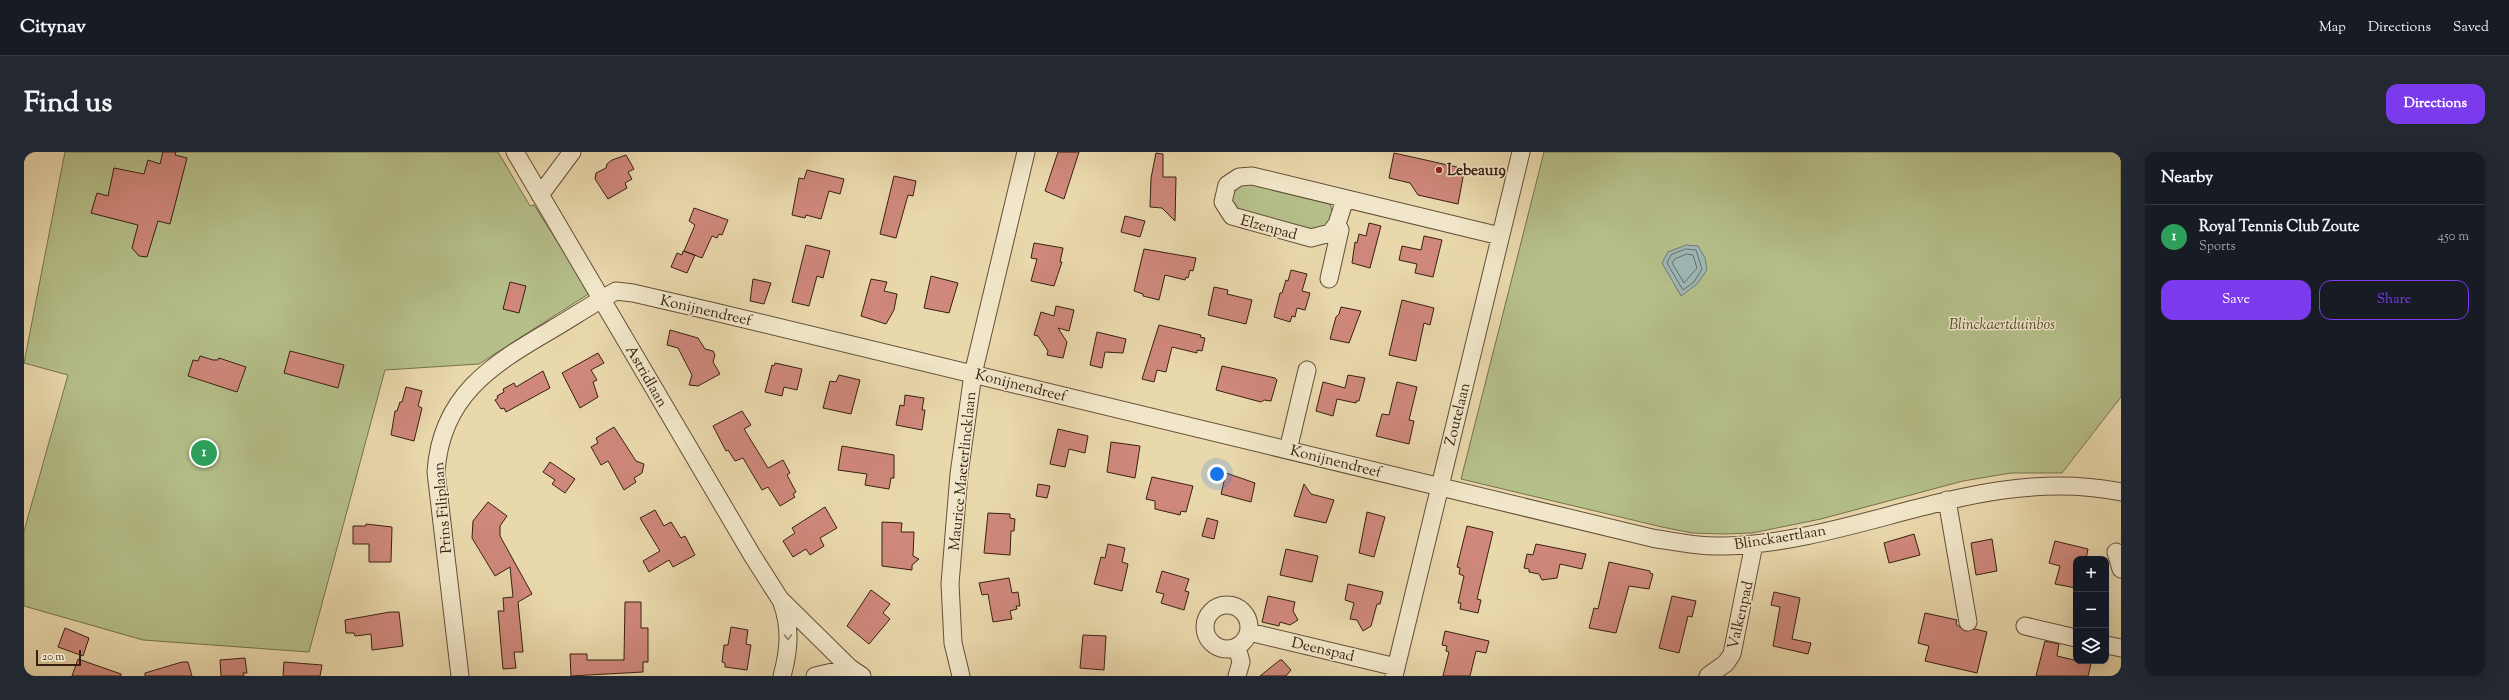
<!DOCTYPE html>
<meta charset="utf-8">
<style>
:root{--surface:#171b24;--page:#242831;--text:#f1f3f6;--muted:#9ea1a6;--line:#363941;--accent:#7c3aed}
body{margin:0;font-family:"Sorts Mill Goudy",serif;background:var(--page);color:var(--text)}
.controls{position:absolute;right:12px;bottom:12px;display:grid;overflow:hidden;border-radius:8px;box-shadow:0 4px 16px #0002}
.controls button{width:36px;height:36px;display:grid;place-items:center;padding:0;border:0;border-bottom:1px solid var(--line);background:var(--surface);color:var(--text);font:20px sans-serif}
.scale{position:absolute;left:12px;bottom:10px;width:45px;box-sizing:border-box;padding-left:4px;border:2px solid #372011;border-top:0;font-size:11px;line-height:14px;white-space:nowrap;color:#372011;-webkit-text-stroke:3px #f1e6c9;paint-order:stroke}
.you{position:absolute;left:1193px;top:322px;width:14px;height:14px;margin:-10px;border:3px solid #fff;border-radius:50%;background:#1a73e8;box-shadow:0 0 0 6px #1a73e833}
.badge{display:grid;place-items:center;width:26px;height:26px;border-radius:50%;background:var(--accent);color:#fff;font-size:13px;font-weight:700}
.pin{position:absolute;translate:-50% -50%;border:2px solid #fff;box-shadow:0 1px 4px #0006}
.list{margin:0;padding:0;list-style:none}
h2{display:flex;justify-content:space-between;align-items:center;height:52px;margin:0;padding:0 16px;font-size:17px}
h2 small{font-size:13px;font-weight:400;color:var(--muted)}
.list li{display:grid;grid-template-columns:26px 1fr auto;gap:12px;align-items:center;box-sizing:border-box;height:64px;padding:0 16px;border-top:1px solid var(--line)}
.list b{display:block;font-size:15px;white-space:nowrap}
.list p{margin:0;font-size:13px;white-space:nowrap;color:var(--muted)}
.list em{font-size:13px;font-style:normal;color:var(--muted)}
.actions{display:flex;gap:8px;padding:12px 16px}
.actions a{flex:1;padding:9px 0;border:1px solid var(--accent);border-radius:12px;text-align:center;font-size:14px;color:var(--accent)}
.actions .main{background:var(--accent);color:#fff}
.icon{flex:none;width:22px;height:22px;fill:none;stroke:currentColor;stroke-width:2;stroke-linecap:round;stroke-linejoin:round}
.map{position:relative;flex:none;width:2097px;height:524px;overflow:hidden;border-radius:12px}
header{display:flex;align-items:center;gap:24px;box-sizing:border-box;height:56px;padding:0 20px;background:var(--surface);border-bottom:1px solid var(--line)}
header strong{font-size:19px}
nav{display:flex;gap:22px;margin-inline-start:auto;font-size:14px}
.intro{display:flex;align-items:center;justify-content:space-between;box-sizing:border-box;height:96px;padding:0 24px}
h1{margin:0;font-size:28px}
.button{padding:10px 18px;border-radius:12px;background:var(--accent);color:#fff;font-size:14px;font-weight:700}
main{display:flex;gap:24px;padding:0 24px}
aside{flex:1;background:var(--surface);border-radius:12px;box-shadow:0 4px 16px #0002}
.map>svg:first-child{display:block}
.green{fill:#b5bf8a;stroke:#76704e}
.water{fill:#9db7b6;stroke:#747b74}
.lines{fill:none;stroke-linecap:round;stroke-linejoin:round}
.shore{stroke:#6a6c64;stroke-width:1}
.building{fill:#cf887b;stroke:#372011}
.minor-casing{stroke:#644e38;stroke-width:19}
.minor{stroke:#f1e6c9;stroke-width:17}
.oneway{stroke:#94836d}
.poi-dot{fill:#8f2418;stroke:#f1e6c9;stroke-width:1.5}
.labels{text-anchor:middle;stroke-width:3;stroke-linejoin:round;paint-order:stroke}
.poi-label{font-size:15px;font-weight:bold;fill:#372011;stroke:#f1e6c9;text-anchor:start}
.street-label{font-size:15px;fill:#372011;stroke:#f1e6c9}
.park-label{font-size:15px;font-style:italic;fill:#56482f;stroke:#f1e6c9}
</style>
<header>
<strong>Citynav</strong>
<nav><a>Map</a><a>Directions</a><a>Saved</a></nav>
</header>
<div class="intro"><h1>Find us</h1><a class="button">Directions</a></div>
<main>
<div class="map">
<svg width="2097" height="524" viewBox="0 0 2097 524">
<rect width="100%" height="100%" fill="#e9d8ac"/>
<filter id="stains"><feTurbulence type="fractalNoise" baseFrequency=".005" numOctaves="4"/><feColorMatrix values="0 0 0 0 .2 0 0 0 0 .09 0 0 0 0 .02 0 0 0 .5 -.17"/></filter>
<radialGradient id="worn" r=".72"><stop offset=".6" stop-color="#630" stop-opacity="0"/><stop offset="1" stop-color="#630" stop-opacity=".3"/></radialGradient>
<path class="green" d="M 41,0 L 474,0 L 506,54 L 510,53 L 566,141 L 455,212 L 361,218 L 285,500 L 119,488 L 0,454 L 0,379 L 44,223 L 0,211 Z
M 1520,0 L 2097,0 L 2097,245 L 2038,321 L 1987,321 L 1939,329 L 1797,367 L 1728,381 L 1698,382 L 1668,381 L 1638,375 L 1437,327 Z
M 1217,29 L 1305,50 C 1311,63 1307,69 1298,79 L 1216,63 L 1204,42 Z"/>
<path class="water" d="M 1662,93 L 1674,94 L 1681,106 L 1683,118 L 1673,132 L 1657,144 L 1638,111 L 1644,100 Z"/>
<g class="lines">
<path class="shore" d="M 1662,97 L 1672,98 L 1678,117 L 1670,130 L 1659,138 L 1643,111 L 1647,103 Z
M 1663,102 L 1669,103 L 1673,116 L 1660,131 L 1648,111 L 1651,107 Z"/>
</g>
<path class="building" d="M 139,0 L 152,0 L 151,3 L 163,6 L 146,72 L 134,69 L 123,105 L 115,104 L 108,96 L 114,73 L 67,61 L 73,41 L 84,44 L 90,16 L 120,22 L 124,8 L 136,12 Z
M 1034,0 L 1055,0 L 1040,47 L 1021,39 Z
M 1132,1 L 1139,2 L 1139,25 L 1152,25 L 1151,69 L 1138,56 L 1126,55 L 1127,26 Z
M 1370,1 L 1433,15 L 1432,18 L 1440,20 L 1434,52 L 1394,43 L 1386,31 L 1365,26 Z
M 602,3 L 610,17 L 604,20 L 608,27 L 601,31 L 603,36 L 584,47 L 571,27 L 572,21 L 582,16 L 583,12 L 588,8 Z
M 783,18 L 820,27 L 816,42 L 805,39 L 797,67 L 782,63 L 781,66 L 768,63 L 775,26 L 780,27 Z
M 870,24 L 892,29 L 889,44 L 884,43 L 872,86 L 856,82 Z
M 670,56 L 704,68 L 698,83 L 695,82 L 693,86 L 688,84 L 678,106 L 660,99 L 671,73 L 665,69 Z
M 1101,64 L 1121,69 L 1116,85 L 1097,80 Z
M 1345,71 L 1357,74 L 1346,116 L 1328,111 L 1331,90 L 1333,91 L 1335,82 L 1342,84 Z
M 1400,84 L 1418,88 L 1409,125 L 1391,121 L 1393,112 L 1375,108 L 1378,94 L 1397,98 Z
M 1010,91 L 1039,96 L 1036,110 L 1038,110 L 1030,134 L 1007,129 L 1013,107 L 1007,106 Z
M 782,93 L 806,99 L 799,126 L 793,124 L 785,154 L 768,150 Z
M 1120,97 L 1172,106 L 1169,119 L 1166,118 L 1164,126 L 1162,125 L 1161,128 L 1141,123 L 1135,148 L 1119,144 L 1119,142 L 1110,139 Z
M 659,99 L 671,103 L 663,121 L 647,115 L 653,101 L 658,103 Z
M 1267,118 L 1283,122 L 1278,139 L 1286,141 L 1281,158 L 1273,156 L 1271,165 L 1268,164 L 1266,170 L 1250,165 L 1256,141 L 1258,141 L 1262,128 L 1264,129 Z
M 907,124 L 934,131 L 925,161 L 900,156 Z
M 729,127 L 747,131 L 740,152 L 726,149 Z
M 847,127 L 863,130 L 860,139 L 873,142 L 870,158 L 862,172 L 837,164 Z
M 486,130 L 502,134 L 495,161 L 479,157 Z
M 1190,135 L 1204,138 L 1203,142 L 1228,148 L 1222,172 L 1184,163 Z
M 1378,148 L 1410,156 L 1406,173 L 1400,171 L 1392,209 L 1365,203 Z
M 1032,154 L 1050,158 L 1045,179 L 1034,176 L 1043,190 L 1039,206 L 1023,203 L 1024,199 L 1014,184 L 1010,183 L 1017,160 L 1030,164 Z
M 1317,155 L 1337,159 L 1325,191 L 1306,187 L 1312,165 L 1315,162 Z
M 1135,173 L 1177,183 L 1176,185 L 1181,186 L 1178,199 L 1173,198 L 1173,201 L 1148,195 L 1142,220 L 1133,218 L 1130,230 L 1118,227 Z
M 646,178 L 674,186 L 681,197 L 689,199 L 691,203 L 689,210 L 696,222 L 674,234 L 665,233 L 668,223 L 654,196 L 643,193 Z
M 1073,180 L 1102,187 L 1099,201 L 1081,200 L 1078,216 L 1066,213 Z
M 266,199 L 320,213 L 314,236 L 260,221 Z
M 574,201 L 580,211 L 567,218 L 573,228 L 569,230 L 574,245 L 556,256 L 538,221 Z
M 176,204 L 189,208 L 194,208 L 195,206 L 222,215 L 213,240 L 164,224 L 169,208 L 174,209 Z
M 751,211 L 778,217 L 773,238 L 760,235 L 758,244 L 741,240 L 748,213 L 750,214 Z
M 1198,214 L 1251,226 L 1253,228 L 1247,249 L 1240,248 L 1237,250 L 1192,238 Z
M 519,219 L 526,236 L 482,260 L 480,256 L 477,257 L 471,248 L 474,246 L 473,244 L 480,240 L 479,237 L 490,231 L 492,235 Z
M 815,223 L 836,228 L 827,262 L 799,256 L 806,229 L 812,230 Z
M 1324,223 L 1341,226 L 1335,249 L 1332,249 L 1332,251 L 1313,247 L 1309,264 L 1292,259 L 1299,230 L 1321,236 Z
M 1373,230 L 1393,235 L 1385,268 L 1390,269 L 1385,292 L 1352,284 L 1358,262 L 1365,263 Z
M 382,235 L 398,239 L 394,254 L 398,256 L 390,289 L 367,283 L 371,259 L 373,259 L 376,250 L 378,250 Z
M 881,243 L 900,246 L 898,258 L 901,258 L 898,278 L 872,273 L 876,253 L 880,254 Z
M 718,259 L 727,273 L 720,277 L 744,316 L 759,308 L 766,321 L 763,323 L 772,340 L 769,342 L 771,345 L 756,354 L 744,335 L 738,338 L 719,306 L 711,309 L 704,298 L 702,299 L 689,274 Z
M 590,275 L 612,309 L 620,312 L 618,321 L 610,326 L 612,330 L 600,338 L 584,309 L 577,313 L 567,295 L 574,291 L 572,286 Z
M 1034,277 L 1064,284 L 1061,301 L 1045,297 L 1041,315 L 1026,312 Z
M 1087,290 L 1116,294 L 1111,326 L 1083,320 Z
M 818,294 L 870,303 L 870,326 L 867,326 L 865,337 L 841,333 L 843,322 L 814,318 Z
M 526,310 L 551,327 L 541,341 L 528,332 L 531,328 L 519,320 Z
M 1202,321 L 1231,331 L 1227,350 L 1197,342 Z
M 1128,325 L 1169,334 L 1162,360 L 1157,359 L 1156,363 L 1131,357 L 1131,349 L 1122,347 Z
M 1014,332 L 1026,334 L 1023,346 L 1012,344 Z
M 1280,332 L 1287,342 L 1310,348 L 1302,371 L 1270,364 Z
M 464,350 L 483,364 L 476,374 L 476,384 L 508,442 L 494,450 L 499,500 L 490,500 L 492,516 L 479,517 L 474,459 L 480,459 L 479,446 L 489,445 L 486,415 L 471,424 L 448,386 L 449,369 Z
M 801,355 L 813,376 L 796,386 L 800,394 L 786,403 L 782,397 L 769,405 L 759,389 L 771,381 L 768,376 Z
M 631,358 L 640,374 L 647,370 L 657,386 L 661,384 L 671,403 L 649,415 L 645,408 L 625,420 L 619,409 L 636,399 L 616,366 Z
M 1343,360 L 1361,365 L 1350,405 L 1335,401 Z
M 964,361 L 986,362 L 986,366 L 991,367 L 990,379 L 987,379 L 986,403 L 960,401 Z
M 1183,366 L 1194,369 L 1190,387 L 1178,384 Z
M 858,370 L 878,371 L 877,380 L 890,380 L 889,404 L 895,407 L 888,413 L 888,418 L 858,414 Z
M 342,372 L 368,375 L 367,410 L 345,410 L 345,392 L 329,392 L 329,374 L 342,374 Z
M 1443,374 L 1469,380 L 1453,447 L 1457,448 L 1454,461 L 1436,457 L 1437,451 L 1434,451 L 1440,424 L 1435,422 L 1436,416 L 1433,415 Z
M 1890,382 L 1896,403 L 1865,411 L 1860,391 Z
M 1968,387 L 1973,419 L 1952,423 L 1947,391 Z
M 2031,389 L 2064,397 L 2062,407 L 2052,407 L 2052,436 L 2031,432 L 2036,414 L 2025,411 Z
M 1084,392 L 1101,396 L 1098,410 L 1104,412 L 1098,439 L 1070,432 L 1077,405 L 1081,406 Z
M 1512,392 L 1562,402 L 1558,417 L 1536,412 L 1533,426 L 1518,428 L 1515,422 L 1505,420 L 1505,417 L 1500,416 L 1503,402 L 1509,403 Z
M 1262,397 L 1294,404 L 1288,430 L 1256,423 Z
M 1585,410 L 1626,419 L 1626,421 L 1629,422 L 1625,437 L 1605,434 L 1592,481 L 1565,476 L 1570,456 L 1574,457 Z
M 1138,419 L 1165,427 L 1161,439 L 1165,440 L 1160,458 L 1137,451 L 1140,442 L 1132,440 Z
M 985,426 L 988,441 L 994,440 L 996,454 L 992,454 L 993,457 L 986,459 L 988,467 L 969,470 L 964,442 L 958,443 L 955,431 Z
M 1324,432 L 1359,440 L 1356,452 L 1353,452 L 1347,474 L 1339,479 L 1333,468 L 1326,467 L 1330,451 L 1321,448 Z
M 847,438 L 866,452 L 859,461 L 866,467 L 845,492 L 823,474 Z
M 1750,440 L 1776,446 L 1768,487 L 1787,491 L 1784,502 L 1749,494 L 1756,455 L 1747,453 Z
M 1244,444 L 1271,450 L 1269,459 L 1274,468 L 1266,473 L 1256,470 L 1255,474 L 1238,470 Z
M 1648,444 L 1672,449 L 1668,465 L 1664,464 L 1655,501 L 1635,496 Z
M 601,450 L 617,450 L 617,476 L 624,476 L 624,510 L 619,510 L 619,520 L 547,524 L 546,502 L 563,502 L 563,508 L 600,508 Z
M 366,460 L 375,460 L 379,494 L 348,498 L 347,482 L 331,484 L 330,481 L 322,481 L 321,468 Z
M 1901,461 L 1933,468 L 1932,472 L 1941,479 L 1951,477 L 1963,480 L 1953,521 L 1901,509 L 1905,494 L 1894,491 Z
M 707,475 L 724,478 L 722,492 L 727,493 L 723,518 L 701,515 L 701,511 L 698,510 L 700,493 L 704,493 Z
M 41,476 L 65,486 L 59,504 L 34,495 Z
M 1421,479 L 1465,489 L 1462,501 L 1452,499 L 1446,524 L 1419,524 L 1425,500 L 1422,499 L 1423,494 L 1418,493 Z
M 1059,483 L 1082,484 L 1080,518 L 1056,516 Z
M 2021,489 L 2035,492 L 2033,504 L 2067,512 L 2064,524 L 2012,524 Z
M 221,506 L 223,521 L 219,521 L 220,524 L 197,524 L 196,508 Z
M 54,507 L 97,522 L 97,524 L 48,524 Z
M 1256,508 L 1258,508 L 1267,518 L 1262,524 L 1236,524 Z
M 158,510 L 164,510 L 168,524 L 121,524 L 121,521 Z
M 260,510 L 298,513 L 296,524 L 259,524 Z"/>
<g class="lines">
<g class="minor-casing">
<path id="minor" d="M 491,0 L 728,403 L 756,447 L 826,516 L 838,524
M 516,43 L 548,0
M 1321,47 L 1313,72 L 1306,81 L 1287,86 L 1208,64 L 1199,50 L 1203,33 L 1215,25 L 1228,24 L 1476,84
M 1305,127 L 1316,78 L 1313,72
M 1264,298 L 1283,218
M 1923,348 L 1944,470
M 2092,400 L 2097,417
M 758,451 C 767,476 765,499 758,524
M1181 475a22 22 0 1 1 44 0a22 22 0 1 1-44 0Z
M 2001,474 L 2052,486
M 1225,480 L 1372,515
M 2082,493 L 2097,496
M 1213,495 L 1217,510 L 1213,524
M 436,524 L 412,320 C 417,244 467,213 527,178 C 549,165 570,151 592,139 L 609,141 L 691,160 L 1628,386 C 1653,390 1676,395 1701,394 C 1836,390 1959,312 2097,340
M 791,524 L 826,516
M 937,524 L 929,491 L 926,432 L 935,322 L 949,222 L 1002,0
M 1370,524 L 1497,0
M 1684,524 L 1702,511 L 1708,502 L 1730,392"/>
</g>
<use href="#minor" class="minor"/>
</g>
<defs><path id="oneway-chevron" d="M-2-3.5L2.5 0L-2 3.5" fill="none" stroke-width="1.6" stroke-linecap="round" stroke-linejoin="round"/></defs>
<use class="oneway" href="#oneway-chevron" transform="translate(764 485) rotate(88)"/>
<circle class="poi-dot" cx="1415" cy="18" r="4"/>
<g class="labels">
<g class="poi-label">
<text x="1423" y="23">Lebeau19</text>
</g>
<g class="street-label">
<text transform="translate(1245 75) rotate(15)" y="5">Elzenpad</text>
<text transform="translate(682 158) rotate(13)" y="5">Konijnendreef</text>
<text transform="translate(623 224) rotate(60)" y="5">Astridlaan</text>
<text transform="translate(997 233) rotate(14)" y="5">Konijnendreef</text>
<text transform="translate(1433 262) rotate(-76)" y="5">Zoutelaan</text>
<text transform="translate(1312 309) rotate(14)" y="5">Konijnendreef</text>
<text transform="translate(938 319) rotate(-84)" y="5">Maurice Maeterlincklaan</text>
<text transform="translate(418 356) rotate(-95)" y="5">Prins Filiplaan</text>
<text transform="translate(1756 385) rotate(-9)" y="5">Blinckaertlaan</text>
<text transform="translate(1716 463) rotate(-77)" y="5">Valkenpad</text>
<text transform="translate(1299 497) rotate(13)" y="5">Deenspad</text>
</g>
<g class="park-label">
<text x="1978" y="177">Blinckaertduinbos</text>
</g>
</g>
<rect width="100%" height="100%" filter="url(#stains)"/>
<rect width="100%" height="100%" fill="url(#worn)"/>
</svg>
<div class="controls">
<button>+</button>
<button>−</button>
<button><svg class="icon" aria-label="layers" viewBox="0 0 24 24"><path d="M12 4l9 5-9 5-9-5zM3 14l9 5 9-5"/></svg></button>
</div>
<div class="scale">20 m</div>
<div class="you"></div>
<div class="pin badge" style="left:180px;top:301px;background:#2e9e5b">1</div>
</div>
<aside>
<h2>Nearby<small></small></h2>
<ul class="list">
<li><span class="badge" style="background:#2e9e5b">1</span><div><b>Royal Tennis Club Zoute</b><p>Sports</p></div><em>450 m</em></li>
</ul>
<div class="actions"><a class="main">Save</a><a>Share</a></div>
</aside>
</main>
